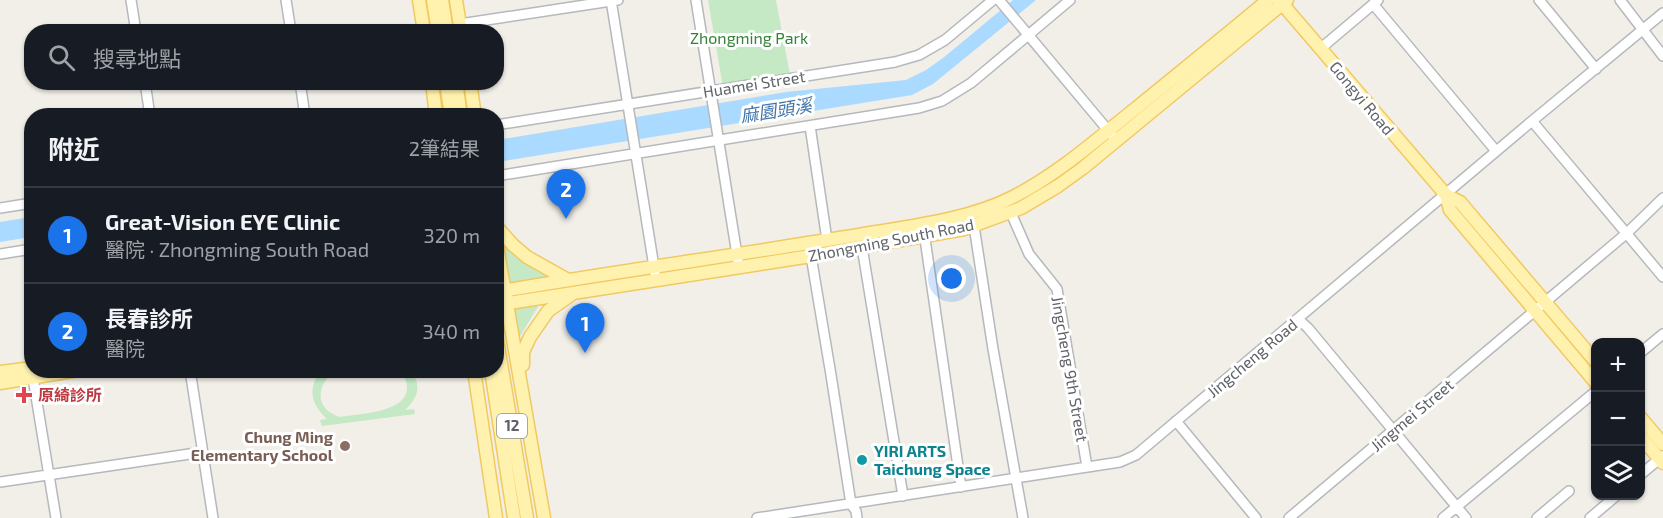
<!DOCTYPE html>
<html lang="zh-TW">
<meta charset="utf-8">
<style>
:root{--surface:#171b24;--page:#242831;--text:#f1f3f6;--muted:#9ea1a6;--line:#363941;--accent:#1a73e8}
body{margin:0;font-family:"Exo 2","Noto Sans TC",sans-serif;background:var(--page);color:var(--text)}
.controls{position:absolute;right:18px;bottom:18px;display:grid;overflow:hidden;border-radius:12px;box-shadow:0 2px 4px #0004}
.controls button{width:54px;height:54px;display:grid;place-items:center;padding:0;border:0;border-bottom:2px solid var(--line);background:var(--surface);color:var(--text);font:30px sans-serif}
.you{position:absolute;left:952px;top:279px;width:21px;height:21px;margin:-15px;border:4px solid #fff;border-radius:50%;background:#1a73e8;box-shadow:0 0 0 9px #1a73e833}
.badge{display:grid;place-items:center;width:39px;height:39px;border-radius:50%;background:var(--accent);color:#fff;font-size:20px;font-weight:700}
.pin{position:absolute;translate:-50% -50px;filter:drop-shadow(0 2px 3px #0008)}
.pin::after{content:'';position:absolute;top:32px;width:21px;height:18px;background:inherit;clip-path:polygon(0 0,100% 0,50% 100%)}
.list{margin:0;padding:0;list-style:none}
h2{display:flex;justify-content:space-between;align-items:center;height:78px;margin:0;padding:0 24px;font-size:26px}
h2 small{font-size:20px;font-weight:400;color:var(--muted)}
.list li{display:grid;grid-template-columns:39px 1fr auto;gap:18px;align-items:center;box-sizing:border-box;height:96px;padding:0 24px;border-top:2px solid var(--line)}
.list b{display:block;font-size:22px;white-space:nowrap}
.list p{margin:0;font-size:20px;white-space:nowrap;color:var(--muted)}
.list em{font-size:20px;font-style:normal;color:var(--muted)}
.icon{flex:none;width:33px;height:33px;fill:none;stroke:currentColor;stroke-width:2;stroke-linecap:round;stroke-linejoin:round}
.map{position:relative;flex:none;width:1663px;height:518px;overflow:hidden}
.search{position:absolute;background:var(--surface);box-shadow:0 2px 4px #0004;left:24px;top:24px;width:480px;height:66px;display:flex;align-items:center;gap:15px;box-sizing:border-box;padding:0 21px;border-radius:24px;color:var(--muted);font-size:22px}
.panel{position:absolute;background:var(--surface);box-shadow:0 2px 4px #0004;left:24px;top:108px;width:480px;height:270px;border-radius:24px}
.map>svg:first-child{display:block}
.green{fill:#c5e8c5}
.water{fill:#aadaff}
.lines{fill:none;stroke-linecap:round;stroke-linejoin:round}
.minor-casing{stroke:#b5b8bc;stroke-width:12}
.major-casing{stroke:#f2c960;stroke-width:15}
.minor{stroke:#fff;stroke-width:9}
.major{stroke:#fff2af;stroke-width:12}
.health-dot{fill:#e0444e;stroke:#fff;stroke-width:2}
.education-dot{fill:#8d6e63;stroke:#fff;stroke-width:2}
.culture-dot{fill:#0f9aa8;stroke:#fff;stroke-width:2}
.labels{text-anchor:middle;stroke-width:6;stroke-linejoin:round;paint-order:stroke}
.shield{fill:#fff;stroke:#8f9295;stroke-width:1.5}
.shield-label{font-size:15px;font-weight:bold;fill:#5f6368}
.park-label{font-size:16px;fill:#348238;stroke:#fff}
.street-label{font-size:16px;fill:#5f6368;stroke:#fff}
.health-label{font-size:16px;font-weight:bold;fill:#be3a42;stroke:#fff;text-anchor:start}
.education-label{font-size:16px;font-weight:bold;fill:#785e54;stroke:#fff;text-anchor:end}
.culture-label{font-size:16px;font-weight:bold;fill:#0d838f;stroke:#fff;text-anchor:start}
.water-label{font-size:18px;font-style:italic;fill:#4174aa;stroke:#fff}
</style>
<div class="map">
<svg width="1663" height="518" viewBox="0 0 1663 518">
<rect width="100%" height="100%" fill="#f1efe8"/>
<path class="green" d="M 708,0 L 776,0 L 790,75 L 723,87 Z
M 496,229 L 560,278 L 507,287 Z
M 542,300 L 516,343 L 511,305 Z
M 321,371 L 352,371 C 346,371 338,371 333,374 C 323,379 317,395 323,405 C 326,411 333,414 339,417 C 358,414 408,413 407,387 C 407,381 404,375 399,371 L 411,371 C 422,386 418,397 405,410 L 414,409 L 415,414 L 322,426 L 320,420 L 327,419 C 311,405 307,388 321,371 Z"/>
<path class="water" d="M 1013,0 L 1036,0 L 933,84 L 912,95 L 497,162 L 497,140 L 786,92 L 906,80 L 926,70 L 943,58 Z
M 31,217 L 31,237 L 0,242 L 0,222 Z"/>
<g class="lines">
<g class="minor-casing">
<path id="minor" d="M 131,0 L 136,32
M 286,0 L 291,32
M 611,0 L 655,273
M 696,0 L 739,267
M 999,0 L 1117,141
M 1539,0 L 1596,69
M 1620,0 L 1663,56
M 1373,4 L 1496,151
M 460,24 L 618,0
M 1320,49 L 1378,0
M 145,82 L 150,116
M 300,82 L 305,116
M 1532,121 L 1663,277
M 496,125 L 895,62 L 919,55 L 945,40 L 993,0
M 810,126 L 827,240
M 496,176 L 919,108 L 942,101 L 971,83 L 1070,0
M 0,208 L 32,203
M 1011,213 L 1029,254 L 1057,289 L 1087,467
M 974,226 L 993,349 L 1023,518
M 924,232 L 961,487
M 862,247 L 903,496
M 0,254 L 32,249
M 811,256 L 831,375 L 851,504 L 856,511 L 857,518
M 1298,319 L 1308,328 L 1466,518
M 1640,353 L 1663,334
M 190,370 L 213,518
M 32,372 L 56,518
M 1176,421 L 1256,518
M 1640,475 L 1663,456
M 0,482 L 203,452
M 757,518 L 1120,462 L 1136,455 L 1532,121 L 1663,13
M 1289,518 L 1627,233 L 1663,198
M 1443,518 L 1596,391
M 1537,518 L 1569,491
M 1590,518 L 1616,496"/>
</g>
<g class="major-casing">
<path id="major" d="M 419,0 L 424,32
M 433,0 L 438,32
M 442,0 L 447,32
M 456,0 L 461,32
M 1279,0 L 1446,195 L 1450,210 L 1596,383
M 432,82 L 436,116
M 446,82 L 451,116
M 456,82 L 461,116
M 470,82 L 475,116
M 1446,195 L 1460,202 L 1596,362
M 496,226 L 513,245 L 527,257 L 568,280
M 496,241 L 544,518
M 496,292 C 613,272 730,256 846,237 C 901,227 964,222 1013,197 C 1058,174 1096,140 1135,109 C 1179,73 1224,37 1268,0
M 496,305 L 811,256 L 964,229 L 1021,208 L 1058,186 L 1083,168 L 1287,0
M 496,334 L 527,518
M 523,365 L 523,352 L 530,337 L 548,311 L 572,294
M 474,370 L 496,518
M 491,370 L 514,518
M 0,372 L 32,368
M 0,383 L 78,370
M 1640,417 L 1663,444
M 1640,436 L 1663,463"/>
</g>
<use href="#minor" class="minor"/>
<use href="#major" class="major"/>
</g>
<path class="health-dot" d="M21 386h6v6h6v6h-6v6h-6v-6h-6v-6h6z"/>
<circle class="education-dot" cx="345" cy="446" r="6"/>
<circle class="culture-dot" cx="862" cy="460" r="6"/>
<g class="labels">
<rect class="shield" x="497" y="414" width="30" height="24" rx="4.5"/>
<g class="shield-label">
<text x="512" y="431">12</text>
</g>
<g class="park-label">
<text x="749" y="44">Zhongming Park</text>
</g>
<g class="street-label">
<text transform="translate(754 84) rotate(-9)" y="6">Huamei Street</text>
<text transform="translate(1362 98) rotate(50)" y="6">Gongyi Road</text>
<text transform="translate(891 240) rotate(-11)" y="6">Zhongming South Road</text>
<text transform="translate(1252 358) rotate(-40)" y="6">Jingcheng Road</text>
<text transform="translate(1070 369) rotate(80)" y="6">Jingcheng 9th Street</text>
<text transform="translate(1412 415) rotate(-40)" y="6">Jingmei Street</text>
</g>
<g class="health-label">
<text x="38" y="401">原綺診所</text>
</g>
<g class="education-label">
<text x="333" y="443">Chung Ming<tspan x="333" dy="18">Elementary School</tspan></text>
</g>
<g class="culture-label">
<text x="874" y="457">YIRI ARTS<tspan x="874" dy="18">Taichung Space</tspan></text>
</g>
<g class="water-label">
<text transform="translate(776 111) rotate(-9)" y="6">麻園頭溪</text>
</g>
</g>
</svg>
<div class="controls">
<button>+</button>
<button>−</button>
<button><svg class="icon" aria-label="layers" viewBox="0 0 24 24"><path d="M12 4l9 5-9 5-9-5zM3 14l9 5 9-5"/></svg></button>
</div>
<div class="you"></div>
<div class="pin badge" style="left:585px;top:353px">1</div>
<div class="pin badge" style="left:566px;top:219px">2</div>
<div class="search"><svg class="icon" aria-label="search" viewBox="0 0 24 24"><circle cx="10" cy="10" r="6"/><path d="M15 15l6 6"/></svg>搜尋地點</div>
<section class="panel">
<h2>附近<small>2筆結果</small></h2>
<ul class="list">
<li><span class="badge">1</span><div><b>Great-Vision EYE Clinic</b><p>醫院 · Zhongming South Road</p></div><em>320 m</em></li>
<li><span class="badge">2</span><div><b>長春診所</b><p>醫院</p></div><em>340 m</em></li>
</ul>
</section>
</div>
